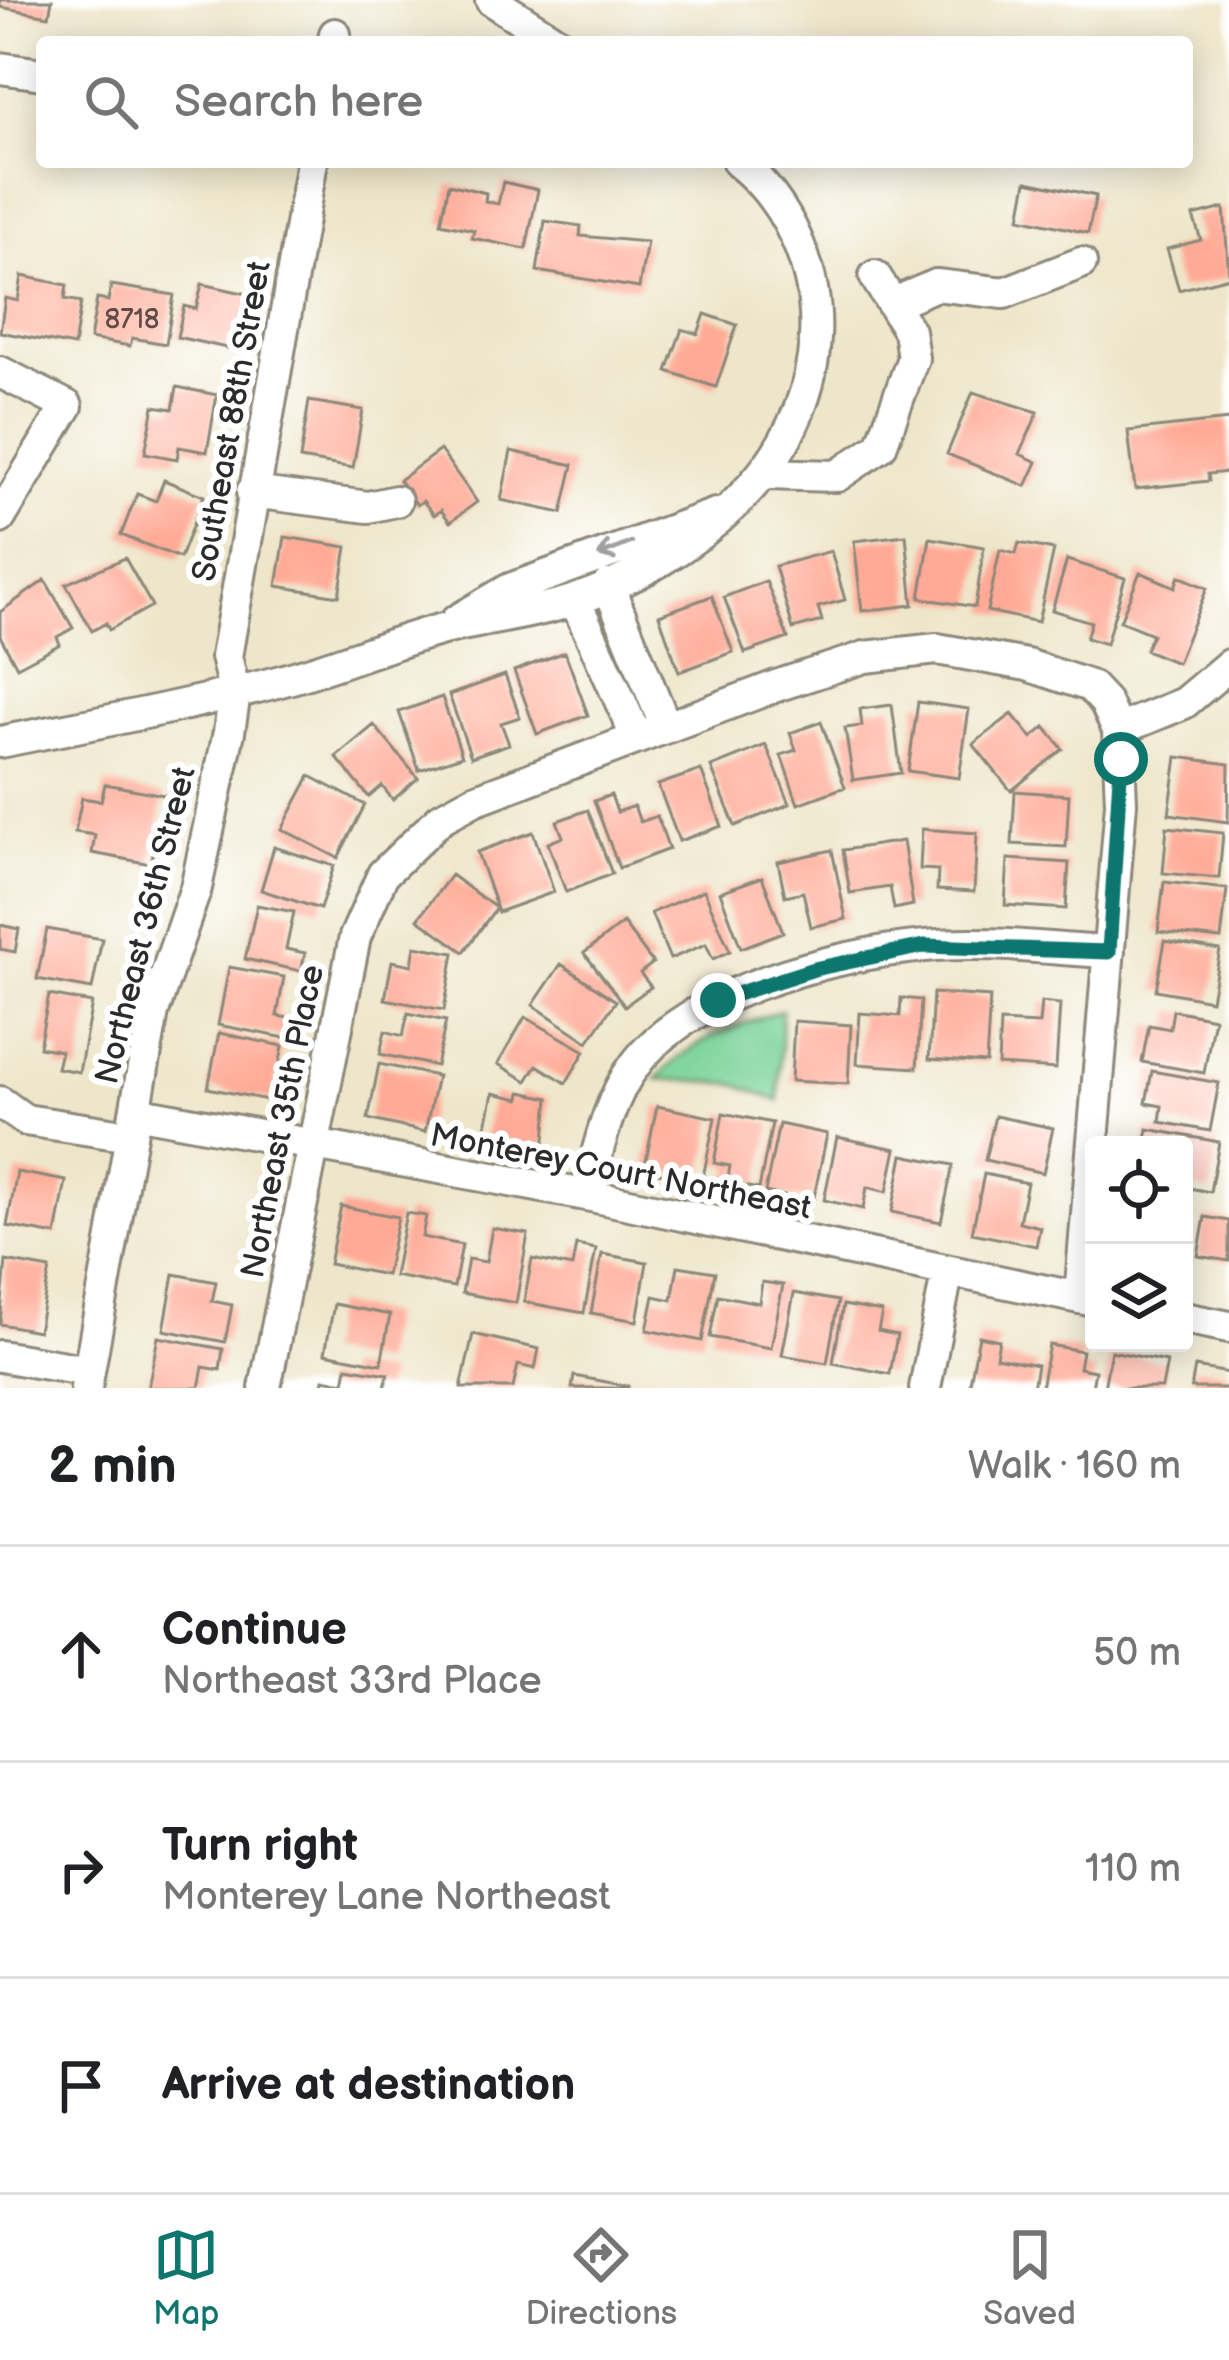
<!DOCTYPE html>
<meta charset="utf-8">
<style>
:root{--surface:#fff;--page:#f2f2f2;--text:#202124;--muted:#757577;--line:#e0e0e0;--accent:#0f766e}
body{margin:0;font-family:"Balsamiq Sans",sans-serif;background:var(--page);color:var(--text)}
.controls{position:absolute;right:36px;bottom:36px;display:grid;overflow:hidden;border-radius:12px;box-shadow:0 6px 30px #0003}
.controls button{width:108px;height:108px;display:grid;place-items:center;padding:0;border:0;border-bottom:3px solid var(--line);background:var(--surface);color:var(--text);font:60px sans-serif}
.stop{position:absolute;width:36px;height:36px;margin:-27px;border:9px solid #0f766e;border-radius:50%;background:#fff}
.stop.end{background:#0f766e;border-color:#fff;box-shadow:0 3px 12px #0008}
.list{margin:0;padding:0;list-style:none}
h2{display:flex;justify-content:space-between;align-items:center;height:156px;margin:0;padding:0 48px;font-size:51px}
h2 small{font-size:39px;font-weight:400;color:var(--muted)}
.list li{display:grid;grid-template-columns:78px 1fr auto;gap:36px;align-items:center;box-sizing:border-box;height:216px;padding:0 48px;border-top:3px solid var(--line)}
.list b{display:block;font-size:45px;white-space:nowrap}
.list p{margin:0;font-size:39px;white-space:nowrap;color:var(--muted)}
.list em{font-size:39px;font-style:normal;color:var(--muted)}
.icon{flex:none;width:66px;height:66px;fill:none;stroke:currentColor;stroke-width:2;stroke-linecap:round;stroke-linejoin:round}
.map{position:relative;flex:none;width:1229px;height:1388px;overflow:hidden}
.search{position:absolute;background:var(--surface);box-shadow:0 6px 30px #0003;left:36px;right:36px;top:36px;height:132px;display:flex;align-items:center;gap:30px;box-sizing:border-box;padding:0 42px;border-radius:12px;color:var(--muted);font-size:45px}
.sheet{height:804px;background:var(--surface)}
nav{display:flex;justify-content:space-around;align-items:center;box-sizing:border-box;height:168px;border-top:3px solid var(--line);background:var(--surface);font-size:33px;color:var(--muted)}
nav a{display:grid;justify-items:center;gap:6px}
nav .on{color:var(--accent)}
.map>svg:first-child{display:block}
.green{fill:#7bd399;stroke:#537f62;stroke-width:3}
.building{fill:#ffaa96}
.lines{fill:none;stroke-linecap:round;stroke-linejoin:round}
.minor-casing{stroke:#8c887a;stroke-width:36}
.minor{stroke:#fff;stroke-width:30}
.oneway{stroke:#a0a0a0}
.route{stroke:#0f766e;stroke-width:15}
.labels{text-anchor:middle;stroke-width:12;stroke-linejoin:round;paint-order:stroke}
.number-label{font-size:27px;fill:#604b46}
.street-label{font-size:33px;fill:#2b2b2b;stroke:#fff}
</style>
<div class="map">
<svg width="1229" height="1388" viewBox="0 0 1229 1388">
<rect width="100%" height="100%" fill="#fff"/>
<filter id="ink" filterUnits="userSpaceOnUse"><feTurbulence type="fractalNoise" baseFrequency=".00833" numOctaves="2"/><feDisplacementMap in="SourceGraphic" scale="24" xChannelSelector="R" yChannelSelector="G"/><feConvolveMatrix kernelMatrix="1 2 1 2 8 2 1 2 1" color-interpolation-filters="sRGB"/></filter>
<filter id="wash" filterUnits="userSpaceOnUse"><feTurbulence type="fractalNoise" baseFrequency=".004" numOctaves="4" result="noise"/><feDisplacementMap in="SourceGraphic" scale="48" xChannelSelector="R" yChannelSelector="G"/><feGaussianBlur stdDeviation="2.7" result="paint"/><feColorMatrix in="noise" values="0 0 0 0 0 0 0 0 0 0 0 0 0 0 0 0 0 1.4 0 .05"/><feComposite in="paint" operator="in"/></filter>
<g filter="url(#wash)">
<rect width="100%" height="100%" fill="#eee6ca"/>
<path class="green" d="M 782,1010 L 779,1101 L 736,1084 L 657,1079 C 691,1039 734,1027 782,1010 Z"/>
<g id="blocks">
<path class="building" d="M 0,0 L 52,0 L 49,16 L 0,7 Z
M 1027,181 L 1096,196 L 1088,233 L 1020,218 Z
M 503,182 L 538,190 L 526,249 L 472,238 L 474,230 L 441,223 L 449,184 L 486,193 L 485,201 L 498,204 Z
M 1224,208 L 1229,277 L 1179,290 L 1167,249 L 1201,240 L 1193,216 Z
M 545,221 L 581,226 L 580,236 L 647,242 L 639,288 L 537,271 Z
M 22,276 L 67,285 L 65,299 L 81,302 L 74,346 L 0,332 L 5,298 L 18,301 Z
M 202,284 L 252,295 L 240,351 L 177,337 L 184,306 L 196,309 Z
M 111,285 L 174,295 L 166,344 L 132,338 L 130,346 L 90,339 L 97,299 L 108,301 Z
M 705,314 L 737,325 L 716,387 L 667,371 L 682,329 L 698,334 Z
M 177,387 L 217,395 L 207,452 L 179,447 L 177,459 L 145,453 L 154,406 L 173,409 Z
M 973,392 L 1038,412 L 1020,454 L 1037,462 L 1026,486 L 947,454 Z
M 309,401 L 363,410 L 353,468 L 300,459 Z
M 1229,420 L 1229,472 L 1208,474 L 1209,481 L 1135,489 L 1128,431 Z
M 440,450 L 477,502 L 450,522 L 441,510 L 434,515 L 423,501 L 417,505 L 399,480 Z
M 511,451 L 573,465 L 562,513 L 501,500 Z
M 164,480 L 204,496 L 180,558 L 121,535 L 137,494 L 156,501 Z
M 906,535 L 913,605 L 862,611 L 854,541 Z
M 285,537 L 347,547 L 339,596 L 277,586 Z
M 930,538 L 984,547 L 975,607 L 920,598 Z
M 1019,543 L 1054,550 L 1038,622 L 987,611 L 1000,550 L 1016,554 Z
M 831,551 L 845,600 L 818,607 L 822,621 L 793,629 L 775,566 Z
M 125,558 L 152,606 L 109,630 L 106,623 L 92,631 L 66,584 Z
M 1067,560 L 1125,578 L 1106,644 L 1086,638 L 1091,622 L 1052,610 Z
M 1140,572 L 1175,587 L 1179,576 L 1207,588 L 1177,663 L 1145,650 L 1152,634 L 1120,621 Z
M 45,580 L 73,628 L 57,637 L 60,644 L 17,667 L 0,636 L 0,612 Z
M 766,581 L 788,638 L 745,653 L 724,597 Z
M 712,596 L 733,652 L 679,672 L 659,615 Z
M 565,652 L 588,715 L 537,734 L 514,671 Z
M 505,675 L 520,717 L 501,723 L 509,744 L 471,757 L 449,695 Z
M 442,697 L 462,756 L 419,770 L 399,712 Z
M 918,702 L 969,709 L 959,778 L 908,771 Z
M 892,705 L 901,773 L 853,780 L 845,728 L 862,726 L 860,709 Z
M 1012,714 L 1032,738 L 1045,727 L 1063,749 L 1011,791 L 973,744 Z
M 821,722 L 845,787 L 798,804 L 781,755 L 796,750 L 790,733 Z
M 374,725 L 418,778 L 393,800 L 382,786 L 369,797 L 336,757 Z
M 766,745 L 790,804 L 735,826 L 711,767 Z
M 1177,757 L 1229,764 L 1228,822 L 1169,814 Z
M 701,770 L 722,826 L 679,841 L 658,785 Z
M 310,776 L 365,805 L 338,858 L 282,829 Z
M 105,784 L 164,795 L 151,864 L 92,853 L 95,835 L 75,832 L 82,798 L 101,801 Z
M 1015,791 L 1069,795 L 1066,847 L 1012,844 Z
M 611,795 L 617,812 L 634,806 L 640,822 L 657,816 L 669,849 L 619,868 L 594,801 Z
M 588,810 L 612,874 L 566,892 L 548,843 L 563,837 L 557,821 Z
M 1167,827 L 1223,833 L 1219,878 L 1163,873 Z
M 922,829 L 977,833 L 974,892 L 937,890 L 938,870 L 920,869 Z
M 533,832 L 554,892 L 498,912 L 477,852 Z
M 903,841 L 913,905 L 894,909 L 890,887 L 850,893 L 843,850 Z
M 274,847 L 334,866 L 320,909 L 261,890 Z
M 832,850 L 846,919 L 811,927 L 803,892 L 785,896 L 778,862 Z
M 1008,859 L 1069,863 L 1066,909 L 1005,905 Z
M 451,875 L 496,908 L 464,952 L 418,919 Z
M 762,877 L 783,932 L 741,948 L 720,892 Z
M 1164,882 L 1227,889 L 1221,939 L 1158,932 Z
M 704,890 L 730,951 L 713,959 L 706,944 L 670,959 L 651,913 Z
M 257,905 L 294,912 L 286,949 L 305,953 L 301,971 L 245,959 Z
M 623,923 L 653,963 L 640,973 L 651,987 L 625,1006 L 584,953 Z
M 0,925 L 19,929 L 15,952 L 0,949 Z
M 47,929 L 102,939 L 92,989 L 37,979 Z
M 1165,941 L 1220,950 L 1211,1000 L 1156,990 Z
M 415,946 L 454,953 L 444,1010 L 385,999 L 392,961 L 412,965 Z
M 561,964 L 616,1001 L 588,1042 L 533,1005 Z
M 229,967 L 284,977 L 277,1016 L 295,1019 L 291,1039 L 218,1025 Z
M 933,993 L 990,997 L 986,1063 L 929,1059 Z
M 49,995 L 92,1003 L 79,1072 L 57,1068 L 61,1051 L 39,1047 Z
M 901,998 L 921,1000 L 917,1068 L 857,1064 L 860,1013 L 900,1016 Z
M 1041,1002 L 1060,1004 L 1056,1069 L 998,1065 L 1000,1022 L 1039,1024 Z
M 1173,1010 L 1214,1018 L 1204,1073 L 1142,1062 L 1149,1025 L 1170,1029 Z
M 408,1013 L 446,1021 L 436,1066 L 380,1054 L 385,1031 L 403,1036 Z
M 525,1017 L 585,1051 L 566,1083 L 537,1065 L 527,1081 L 498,1064 Z
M 794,1021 L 851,1025 L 848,1084 L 791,1081 Z
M 219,1033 L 283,1046 L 272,1101 L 208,1088 Z
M 379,1064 L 437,1076 L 425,1132 L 368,1119 Z
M 1152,1071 L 1219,1083 L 1210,1131 L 1160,1122 L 1162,1106 L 1146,1103 Z
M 521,1092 L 549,1098 L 544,1149 L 484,1135 L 493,1093 L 520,1099 Z
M 657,1106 L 715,1118 L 702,1182 L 644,1170 Z
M 723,1113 L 772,1123 L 759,1189 L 727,1183 L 730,1166 L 714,1163 Z
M 995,1116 L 1053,1128 L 1043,1173 L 985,1160 Z
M 779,1124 L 827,1134 L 813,1202 L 765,1192 Z
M 1148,1129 L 1219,1142 L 1210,1192 L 1184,1187 L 1184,1145 L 1145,1145 Z
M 837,1137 L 896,1149 L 887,1192 L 867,1187 L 863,1209 L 824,1200 Z
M 903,1155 L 953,1165 L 941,1222 L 892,1212 Z
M 17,1172 L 66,1181 L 56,1235 L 7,1226 Z
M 984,1174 L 1027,1183 L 1019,1222 L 1040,1227 L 1036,1246 L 972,1233 Z
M 341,1206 L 398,1217 L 386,1275 L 329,1264 Z
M 406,1213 L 426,1216 L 422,1237 L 462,1245 L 454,1287 L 394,1276 Z
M 1184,1213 L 1193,1215 L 1186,1254 L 1184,1254 Z
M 1205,1217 L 1229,1221 L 1229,1261 L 1198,1256 Z
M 492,1228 L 528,1234 L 516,1303 L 462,1293 L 468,1259 L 486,1262 Z
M 576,1245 L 596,1249 L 584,1313 L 524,1302 L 532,1259 L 572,1267 Z
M 602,1254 L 647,1262 L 637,1321 L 591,1313 Z
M 6,1261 L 50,1269 L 38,1331 L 0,1324 Z
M 678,1266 L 715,1272 L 702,1341 L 647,1330 L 654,1296 L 672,1300 Z
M 174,1274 L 216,1282 L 212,1301 L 232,1305 L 225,1342 L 164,1330 Z
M 762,1282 L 783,1285 L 771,1348 L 710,1337 L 718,1295 L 759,1303 Z
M 794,1293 L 838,1301 L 827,1363 L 782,1355 Z
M 334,1304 L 390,1315 L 381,1364 L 325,1353 Z
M 843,1305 L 882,1312 L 878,1331 L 897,1335 L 890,1374 L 833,1363 Z
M 473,1334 L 539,1349 L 535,1369 L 518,1365 L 513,1388 L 461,1388 Z
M 979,1336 L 999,1340 L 996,1357 L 1037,1365 L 1033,1388 L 969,1388 Z
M 158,1337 L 223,1349 L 220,1370 L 203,1367 L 199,1388 L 148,1388 Z
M 1049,1345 L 1082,1351 L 1079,1368 L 1095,1371 L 1092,1388 L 1041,1388 Z
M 1111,1351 L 1167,1362 L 1162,1388 L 1104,1388 Z
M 347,1367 L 388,1374 L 385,1388 L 322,1388 L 324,1379 L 344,1383 Z
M 1195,1367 L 1229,1373 L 1229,1388 L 1191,1388 Z
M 574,1376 L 628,1386 L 628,1388 L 572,1388 Z"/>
</g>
</g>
<g filter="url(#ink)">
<use href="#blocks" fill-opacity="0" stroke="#8c887a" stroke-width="3"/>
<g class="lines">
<g class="minor-casing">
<path id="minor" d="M 491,0 L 557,42
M 333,42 L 335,34
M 0,68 L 42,74
M 894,303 L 936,285 L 1004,293 L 1081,263
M 0,372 L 67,406 L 0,518
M 765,474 L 837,476 L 881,446 L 913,358 L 909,331 L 875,276
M 252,492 L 368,507 L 396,501
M 608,585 L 665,725
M 575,600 L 636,736
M 456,621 L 510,589 L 716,514
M 1118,730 L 1184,703 L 1229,665
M 0,742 C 95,723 190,706 284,680 C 336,666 387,644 439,630 C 483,619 528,615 572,601 C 690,561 807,470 815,338 C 819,273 789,202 738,162
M 0,1102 L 25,1120 L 130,1136
M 135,1112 L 586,1195 L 1094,1301
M 586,1195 C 598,1152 607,1102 634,1066 C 688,991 837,954 925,946 C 986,940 1048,949 1109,952
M 1184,1318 L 1229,1327
M 0,1356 L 89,1371
M 86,1388 L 153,1012 L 196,888 L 229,732 L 235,693 L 226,657 L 312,162
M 265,1388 L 355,937 L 383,874 L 441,818 L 474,800 L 776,686 L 865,657 L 937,649 L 1027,665 L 1090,686 L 1105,702 L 1118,730 L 1121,803 L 1080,1298
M 925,1388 L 947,1274"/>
</g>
<use href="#minor" class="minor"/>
</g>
<defs><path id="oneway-shaft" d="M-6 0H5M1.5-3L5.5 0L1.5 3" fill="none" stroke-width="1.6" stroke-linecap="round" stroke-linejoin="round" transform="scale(3)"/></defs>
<use class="oneway" href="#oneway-shaft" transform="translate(615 549) rotate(158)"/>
</g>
<g class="lines" filter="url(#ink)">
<path class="route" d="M 718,1000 L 814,969 L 924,946 L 1109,952 L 1121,759"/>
</g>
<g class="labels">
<g class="number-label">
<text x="132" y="328">8718</text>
</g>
<g class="street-label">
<text transform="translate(230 421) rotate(-80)" y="12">Southeast 88th Street</text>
<text transform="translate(144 925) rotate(-76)" y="12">Northeast 36th Street</text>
<text transform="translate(281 1121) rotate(-79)" y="12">Northeast 35th Place</text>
<text transform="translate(621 1170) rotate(11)" y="12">Monterey Court Northeast</text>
</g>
</g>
</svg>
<div class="controls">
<button><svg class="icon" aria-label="locate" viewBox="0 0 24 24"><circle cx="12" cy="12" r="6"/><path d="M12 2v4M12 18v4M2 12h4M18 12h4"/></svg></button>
<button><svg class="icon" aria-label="layers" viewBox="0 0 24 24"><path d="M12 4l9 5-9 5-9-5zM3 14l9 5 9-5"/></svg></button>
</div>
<div class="stop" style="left:1121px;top:759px"></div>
<div class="stop end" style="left:718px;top:1000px"></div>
<div class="search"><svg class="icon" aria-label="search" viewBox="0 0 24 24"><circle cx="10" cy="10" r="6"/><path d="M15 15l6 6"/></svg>Search here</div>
</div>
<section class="sheet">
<h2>2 min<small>Walk · 160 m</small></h2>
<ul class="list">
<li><svg class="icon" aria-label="ahead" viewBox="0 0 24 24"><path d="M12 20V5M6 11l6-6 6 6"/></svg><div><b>Continue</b><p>Northeast 33rd Place</p></div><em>50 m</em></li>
<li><svg class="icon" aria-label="right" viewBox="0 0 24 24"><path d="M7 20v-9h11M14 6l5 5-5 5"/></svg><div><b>Turn right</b><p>Monterey Lane Northeast</p></div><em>110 m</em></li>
<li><svg class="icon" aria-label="arrive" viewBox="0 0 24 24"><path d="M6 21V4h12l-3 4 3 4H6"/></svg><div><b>Arrive at destination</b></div></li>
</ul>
</section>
<nav>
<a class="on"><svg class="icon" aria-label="map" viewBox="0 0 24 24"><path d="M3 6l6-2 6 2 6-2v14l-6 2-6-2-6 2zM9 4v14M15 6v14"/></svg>Map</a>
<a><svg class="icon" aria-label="directions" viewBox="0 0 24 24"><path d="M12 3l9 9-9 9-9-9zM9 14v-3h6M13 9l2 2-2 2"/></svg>Directions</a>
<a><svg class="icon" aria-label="saved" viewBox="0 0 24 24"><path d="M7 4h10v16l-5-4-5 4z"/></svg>Saved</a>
</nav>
